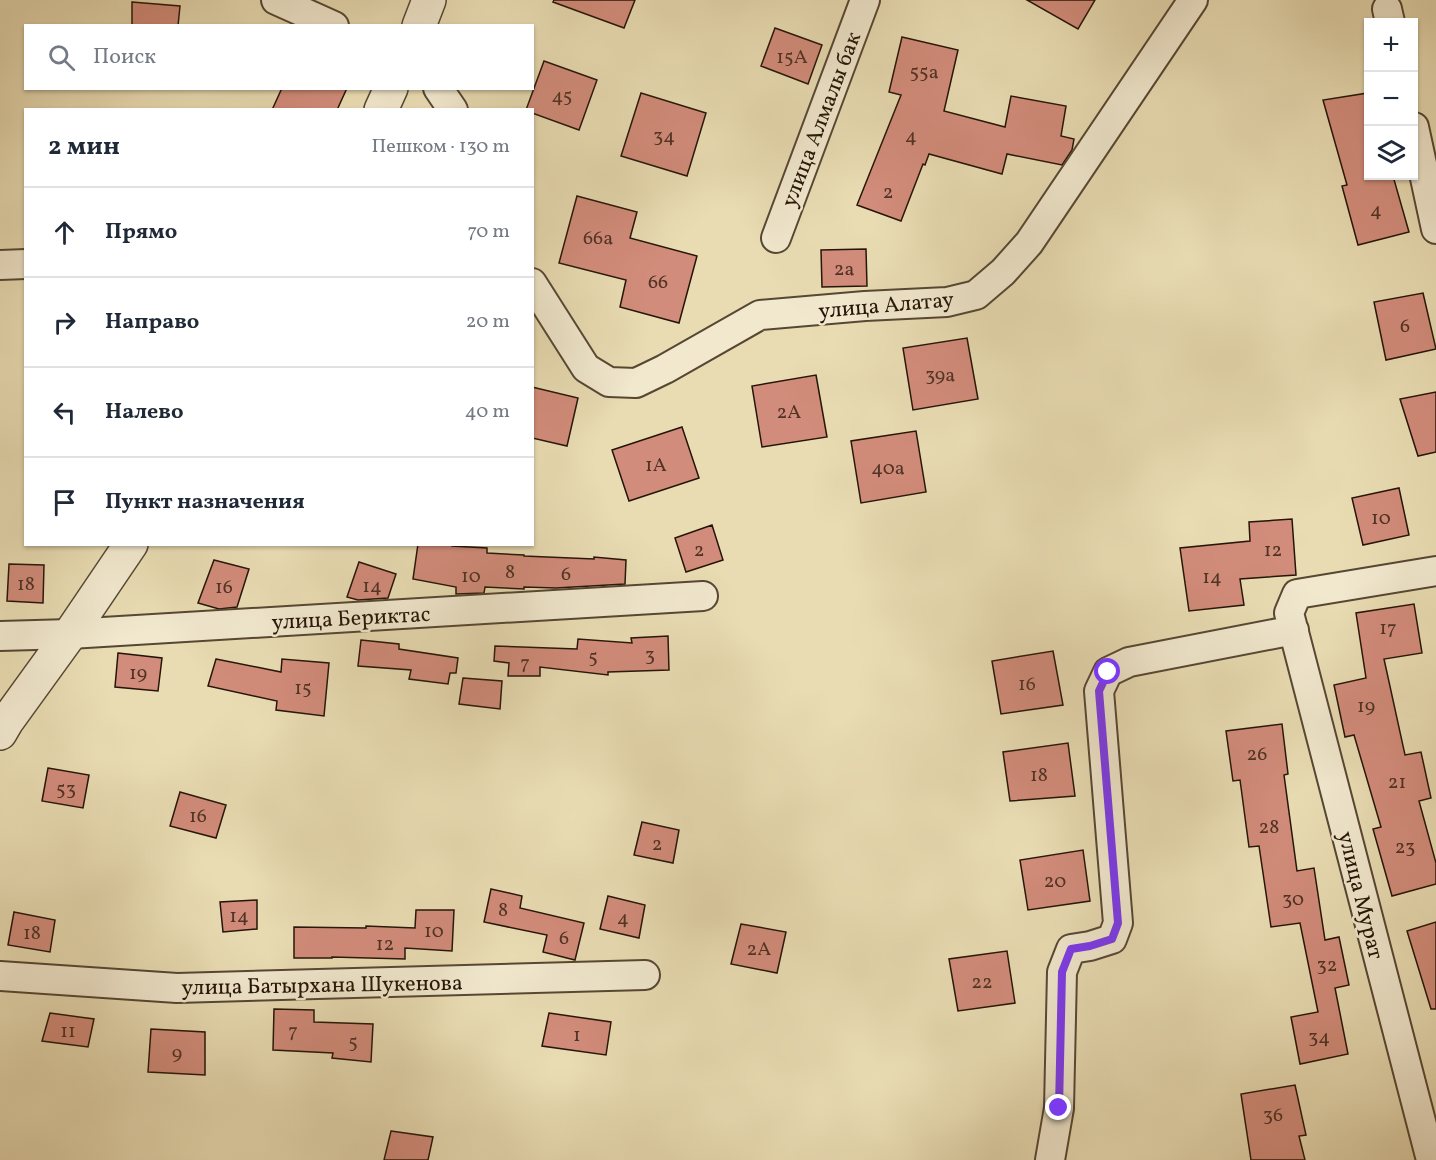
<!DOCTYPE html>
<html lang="ru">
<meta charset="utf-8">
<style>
:root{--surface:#fff;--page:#f2f2f3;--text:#1f2937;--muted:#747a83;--line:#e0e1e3}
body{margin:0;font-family:Vollkorn,serif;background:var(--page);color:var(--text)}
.controls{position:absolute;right:18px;top:18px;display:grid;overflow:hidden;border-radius:0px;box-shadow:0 2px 4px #0004}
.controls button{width:54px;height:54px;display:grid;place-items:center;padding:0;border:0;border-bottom:2px solid var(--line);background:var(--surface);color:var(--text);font:30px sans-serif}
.stop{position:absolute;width:18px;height:18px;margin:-14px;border:4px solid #7c3aed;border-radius:50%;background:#fff}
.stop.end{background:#7c3aed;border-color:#fff;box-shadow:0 2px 6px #0008}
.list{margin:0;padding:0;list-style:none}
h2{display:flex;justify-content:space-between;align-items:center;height:78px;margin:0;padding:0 24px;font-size:26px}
h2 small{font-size:20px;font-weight:400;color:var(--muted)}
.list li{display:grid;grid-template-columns:39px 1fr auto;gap:18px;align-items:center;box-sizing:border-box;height:90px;padding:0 24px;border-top:2px solid var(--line)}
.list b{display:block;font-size:22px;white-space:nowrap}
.list em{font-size:20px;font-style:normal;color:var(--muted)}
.icon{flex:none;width:33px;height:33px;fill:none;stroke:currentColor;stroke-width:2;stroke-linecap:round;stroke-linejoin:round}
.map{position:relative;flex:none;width:1436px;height:1160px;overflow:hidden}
.search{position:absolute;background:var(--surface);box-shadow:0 2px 4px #0004;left:24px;top:24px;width:510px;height:66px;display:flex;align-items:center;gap:15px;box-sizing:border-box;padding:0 21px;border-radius:0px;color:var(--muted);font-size:22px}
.panel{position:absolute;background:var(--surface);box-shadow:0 2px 4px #0004;left:24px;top:108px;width:510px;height:438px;border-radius:0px}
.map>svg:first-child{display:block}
.building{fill:#d28c7b;stroke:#251508;stroke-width:1.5}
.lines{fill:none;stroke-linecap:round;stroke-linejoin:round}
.minor-casing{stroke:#564733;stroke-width:32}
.tertiary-casing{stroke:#564733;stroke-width:36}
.minor{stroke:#f1e8ce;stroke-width:28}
.tertiary{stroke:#f1e8ce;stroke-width:33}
.route{stroke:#7c3aed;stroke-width:8}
.labels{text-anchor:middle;stroke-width:5;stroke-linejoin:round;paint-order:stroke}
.number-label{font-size:20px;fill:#503325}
.street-label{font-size:22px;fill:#251508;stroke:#f1e8ce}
</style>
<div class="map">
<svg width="1436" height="1160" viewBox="0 0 1436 1160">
<rect width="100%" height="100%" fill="#e9dcb3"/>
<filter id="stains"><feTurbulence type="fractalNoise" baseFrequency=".00333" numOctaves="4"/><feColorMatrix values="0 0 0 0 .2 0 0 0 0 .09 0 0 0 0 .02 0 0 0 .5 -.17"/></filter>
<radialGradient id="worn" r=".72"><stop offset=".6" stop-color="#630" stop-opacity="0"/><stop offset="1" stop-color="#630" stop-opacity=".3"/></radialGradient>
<path class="building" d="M 554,0 L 635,0 L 624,28 L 553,2 Z
M 1027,0 L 1095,0 L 1078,29 Z
M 132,2 L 180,6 L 178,26 L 132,26 Z
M 775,28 L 822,45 L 808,84 L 761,66 Z
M 902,37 L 958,50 L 944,111 L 1005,127 L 1011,96 L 1066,106 L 1061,136 L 1074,139 L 1072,150 L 1062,165 L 1007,154 L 1002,174 L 929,154 L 925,165 L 923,164 L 901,221 L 857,205 L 901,95 L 889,92 Z
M 544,61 L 597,80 L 579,130 L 532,113 L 532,110 L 526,110 Z
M 282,88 L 347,88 L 337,110 L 272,110 Z
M 641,93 L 706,113 L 687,176 L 621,156 Z
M 1368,93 L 1368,176 L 1393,176 L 1409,232 L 1358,245 L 1342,186 L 1347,185 L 1323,100 Z
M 577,196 L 637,212 L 630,238 L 697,256 L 679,323 L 620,307 L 626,280 L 559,263 Z
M 866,249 L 867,286 L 822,287 L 821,250 Z
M 1423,293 L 1436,349 L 1386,360 L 1374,302 Z
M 967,338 L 978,399 L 913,410 L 903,348 Z
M 816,375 L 827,437 L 762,447 L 752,386 Z
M 532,387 L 578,398 L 567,446 L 532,438 Z
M 1436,392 L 1436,452 L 1418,456 L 1400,399 Z
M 682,427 L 699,478 L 629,501 L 612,450 Z
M 916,431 L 926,492 L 861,503 L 851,441 Z
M 1399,488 L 1409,535 L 1363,545 L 1352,498 Z
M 1292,519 L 1296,575 L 1240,579 L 1244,605 L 1189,611 L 1180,548 L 1250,541 L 1249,522 Z
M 712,525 L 723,560 L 686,572 L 675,538 Z
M 418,544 L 452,544 L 452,546 L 487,548 L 487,553 L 524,555 L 524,556 L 594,559 L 594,557 L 626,560 L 625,584 L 556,588 L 524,587 L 524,589 L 485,587 L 484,593 L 456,594 L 456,587 L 413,579 Z
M 214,560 L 249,569 L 237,607 L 219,609 L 198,603 Z
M 359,562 L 396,574 L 388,598 L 358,600 L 347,597 Z
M 9,564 L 44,565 L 43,603 L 7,601 Z
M 1414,604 L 1422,653 L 1384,659 L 1405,755 L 1421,752 L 1431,798 L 1419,801 L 1436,863 L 1436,884 L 1392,896 L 1373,829 L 1381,827 L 1354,735 L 1345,737 L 1334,685 L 1366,678 L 1356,613 Z
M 668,636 L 669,670 L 608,672 L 608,675 L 540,667 L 540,676 L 508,676 L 509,663 L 494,661 L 495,646 L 577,649 L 578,639 L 632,643 L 631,638 Z
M 361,640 L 399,644 L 399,649 L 458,658 L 456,673 L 450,673 L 448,684 L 409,679 L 411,670 L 358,666 Z
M 1053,651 L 1063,705 L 1001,714 L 992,661 Z
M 118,653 L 162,658 L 158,691 L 115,687 Z
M 216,659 L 281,672 L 282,659 L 329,663 L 324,716 L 276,710 L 277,701 L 208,686 Z
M 463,678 L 502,681 L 500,709 L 459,704 Z
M 1282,724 L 1288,774 L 1284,775 L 1297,871 L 1314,868 L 1325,940 L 1339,937 L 1349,985 L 1335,988 L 1348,1054 L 1300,1064 L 1291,1017 L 1318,1012 L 1300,923 L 1271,927 L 1259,846 L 1249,847 L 1240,780 L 1233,781 L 1226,731 Z
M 1068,743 L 1075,796 L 1010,801 L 1003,752 Z
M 48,768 L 89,775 L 83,808 L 42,801 Z
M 180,792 L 226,805 L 216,838 L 170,826 Z
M 642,822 L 679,830 L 673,863 L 634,855 Z
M 1083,850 L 1090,901 L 1028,910 L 1020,860 Z
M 491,889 L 522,896 L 520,908 L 584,923 L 575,960 L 543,952 L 547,935 L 484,922 Z
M 608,896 L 645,905 L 639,938 L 600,929 Z
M 257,900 L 257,929 L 223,932 L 220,902 Z
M 416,910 L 454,910 L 452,951 L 405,948 L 405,959 L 332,957 L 332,958 L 294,958 L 294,927 L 366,928 L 366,926 L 415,928 Z
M 14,912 L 55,920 L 50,952 L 8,945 Z
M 1436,922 L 1436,1009 L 1431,1009 L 1407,931 Z
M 741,924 L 786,932 L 777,973 L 731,964 Z
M 1007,951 L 1015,1003 L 958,1011 L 949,959 Z
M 274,1009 L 314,1010 L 314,1022 L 373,1024 L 371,1062 L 332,1058 L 333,1053 L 273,1050 Z
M 50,1013 L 94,1019 L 88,1047 L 42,1041 Z
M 549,1013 L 611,1022 L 606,1055 L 542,1046 Z
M 151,1029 L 205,1032 L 205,1075 L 148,1072 Z
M 1295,1085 L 1306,1135 L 1299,1136 L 1305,1160 L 1251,1160 L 1241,1094 Z
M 391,1131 L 433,1137 L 428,1160 L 384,1160 Z"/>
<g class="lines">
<g class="minor-casing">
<path id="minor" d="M 276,0 L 334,26
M 1387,9 L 1390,22
M 438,88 L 453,110
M 1414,127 L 1436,229
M 776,238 L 865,0
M 0,265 L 26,264
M 532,283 L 586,368 L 609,382 L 636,383 L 665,369 L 760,315 L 865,306 L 947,302 L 976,295 L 1003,272 L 1029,243 L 1193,0
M 0,636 L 70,634 L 703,596
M 0,976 L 177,988 L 645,975
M 1050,1160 L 1059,1108 L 1062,972 L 1071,949 L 1090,946 L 1112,939 L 1118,923 L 1099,691 L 1108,672 L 1129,662 L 1294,630
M 1431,1160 L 1289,613 L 1297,594 L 1436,571"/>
</g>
<g class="tertiary-casing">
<path id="tertiary" d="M 419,26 L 429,0
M 381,110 L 391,88
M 0,733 L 7,721 L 70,634 L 131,544"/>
</g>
<use href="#minor" class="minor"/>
<use href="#tertiary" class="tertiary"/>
</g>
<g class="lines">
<path class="route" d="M 1059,1108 L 1062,972 L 1071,949 L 1090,946 L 1112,939 L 1118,923 L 1099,691 L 1108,672"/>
</g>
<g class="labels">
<g class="number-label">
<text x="792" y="63">15А</text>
<text x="924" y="78">55а</text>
<text x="562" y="102">45</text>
<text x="664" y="142">34</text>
<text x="911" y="142">4</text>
<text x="888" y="198">2</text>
<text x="1376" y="216">4</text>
<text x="598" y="244">66а</text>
<text x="844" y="275">2а</text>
<text x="658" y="288">66</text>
<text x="1405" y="332">6</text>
<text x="940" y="381">39а</text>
<text x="789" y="418">2А</text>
<text x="656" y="471">1А</text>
<text x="888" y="474">40а</text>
<text x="1381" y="524">10</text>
<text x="699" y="556">2</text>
<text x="1273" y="556">12</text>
<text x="510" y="578">8</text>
<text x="566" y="580">6</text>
<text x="471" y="582">10</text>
<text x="1212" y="583">14</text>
<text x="26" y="590">18</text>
<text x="372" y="592">14</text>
<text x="224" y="593">16</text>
<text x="1388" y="634">17</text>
<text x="650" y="661">3</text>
<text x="593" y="663">5</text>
<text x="525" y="669">7</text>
<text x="138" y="679">19</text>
<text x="1027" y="690">16</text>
<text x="303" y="694">15</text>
<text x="1366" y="712">19</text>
<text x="1257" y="760">26</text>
<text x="1039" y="781">18</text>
<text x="1397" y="788">21</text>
<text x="66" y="795">53</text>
<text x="198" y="822">16</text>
<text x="1269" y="833">28</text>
<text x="657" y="850">2</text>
<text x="1405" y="853">23</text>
<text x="1055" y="887">20</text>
<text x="1293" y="905">30</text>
<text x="503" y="916">8</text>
<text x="239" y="922">14</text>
<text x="623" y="924">4</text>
<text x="434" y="937">10</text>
<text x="32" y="939">18</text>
<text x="564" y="944">6</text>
<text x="385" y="950">12</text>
<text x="759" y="955">2А</text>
<text x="1327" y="971">32</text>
<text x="982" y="988">22</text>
<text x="68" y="1037">11</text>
<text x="293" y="1037">7</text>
<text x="577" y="1041">1</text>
<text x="1319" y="1043">34</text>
<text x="353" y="1048">5</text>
<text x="177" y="1059">9</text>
<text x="1273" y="1121">36</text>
</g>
<g class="street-label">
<text transform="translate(820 119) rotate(-69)" y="8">улица Алмалы бак</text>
<text transform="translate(886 304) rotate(-5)" y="8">улица Алатау</text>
<text transform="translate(351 617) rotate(-3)" y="8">улица Бериктас</text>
<text transform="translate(1362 895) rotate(76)" y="8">улица Мурат</text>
<text transform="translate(322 984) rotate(-1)" y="8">улица Батырхана Шукенова</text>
</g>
</g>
<rect width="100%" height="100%" filter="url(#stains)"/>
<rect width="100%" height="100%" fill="url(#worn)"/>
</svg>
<div class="controls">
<button>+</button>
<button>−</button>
<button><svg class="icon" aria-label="layers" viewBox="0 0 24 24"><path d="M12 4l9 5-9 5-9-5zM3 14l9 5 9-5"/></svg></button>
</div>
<div class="stop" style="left:1108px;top:672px"></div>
<div class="stop end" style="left:1059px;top:1108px"></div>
<div class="search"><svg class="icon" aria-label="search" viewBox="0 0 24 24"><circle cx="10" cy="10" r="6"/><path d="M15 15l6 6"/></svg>Поиск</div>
<section class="panel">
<h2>2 мин<small>Пешком · 130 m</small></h2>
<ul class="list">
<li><svg class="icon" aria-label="ahead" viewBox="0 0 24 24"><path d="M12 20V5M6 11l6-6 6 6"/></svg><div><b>Прямо</b></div><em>70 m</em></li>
<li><svg class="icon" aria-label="right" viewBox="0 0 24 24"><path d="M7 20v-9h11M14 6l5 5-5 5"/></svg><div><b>Направо</b></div><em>20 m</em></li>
<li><svg class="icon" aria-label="left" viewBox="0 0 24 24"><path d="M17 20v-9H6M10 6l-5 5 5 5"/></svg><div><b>Налево</b></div><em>40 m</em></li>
<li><svg class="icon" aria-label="arrive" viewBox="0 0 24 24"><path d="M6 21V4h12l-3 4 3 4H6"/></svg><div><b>Пункт назначения</b></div></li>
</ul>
</section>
</div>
